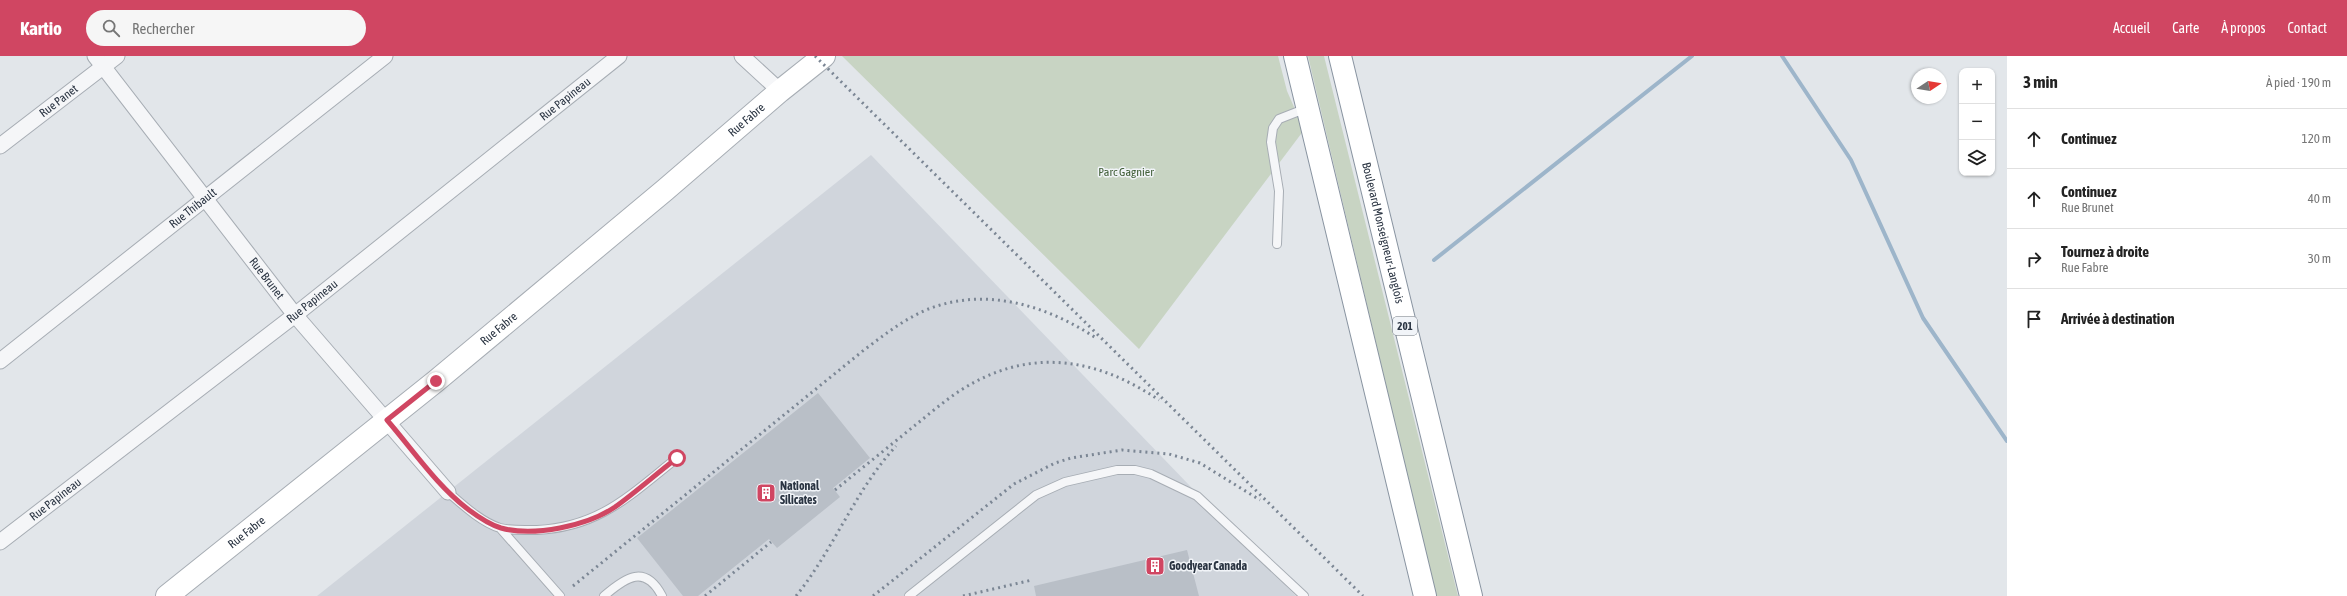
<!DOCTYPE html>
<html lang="fr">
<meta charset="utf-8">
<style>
:root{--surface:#fff;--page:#f6f6f6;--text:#222;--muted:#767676;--line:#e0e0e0;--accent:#d04662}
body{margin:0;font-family:"Asap Condensed",sans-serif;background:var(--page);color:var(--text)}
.controls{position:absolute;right:12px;top:12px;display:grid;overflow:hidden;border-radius:8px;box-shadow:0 1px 3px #0004}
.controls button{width:36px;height:36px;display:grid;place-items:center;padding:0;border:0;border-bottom:1px solid var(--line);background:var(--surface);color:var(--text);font:20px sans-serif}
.compass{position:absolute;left:1911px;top:12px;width:36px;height:36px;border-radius:50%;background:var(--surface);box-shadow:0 1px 3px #0004;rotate:78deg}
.stop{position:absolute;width:12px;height:12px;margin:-9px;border:3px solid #d04662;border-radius:50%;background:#fff}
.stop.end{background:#d04662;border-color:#fff;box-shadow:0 1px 4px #0008}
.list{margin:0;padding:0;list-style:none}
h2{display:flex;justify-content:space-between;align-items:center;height:52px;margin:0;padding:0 16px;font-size:17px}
h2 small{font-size:13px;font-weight:400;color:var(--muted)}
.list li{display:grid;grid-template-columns:26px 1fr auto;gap:12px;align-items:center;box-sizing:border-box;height:60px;padding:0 16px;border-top:1px solid var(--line)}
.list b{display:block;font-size:15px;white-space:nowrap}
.list p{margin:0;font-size:13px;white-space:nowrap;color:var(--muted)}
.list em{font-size:13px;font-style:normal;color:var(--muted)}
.icon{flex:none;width:22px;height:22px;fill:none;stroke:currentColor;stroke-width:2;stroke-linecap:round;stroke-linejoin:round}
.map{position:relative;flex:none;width:2007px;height:540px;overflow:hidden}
header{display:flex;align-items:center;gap:24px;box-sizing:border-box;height:56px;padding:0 20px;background:var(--accent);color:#fff}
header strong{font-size:19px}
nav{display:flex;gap:22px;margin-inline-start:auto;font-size:14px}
.search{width:280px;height:36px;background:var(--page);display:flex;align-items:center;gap:10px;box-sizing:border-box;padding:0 14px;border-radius:22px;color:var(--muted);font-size:15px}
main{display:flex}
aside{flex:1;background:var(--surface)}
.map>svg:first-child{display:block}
.built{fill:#d0d5dc}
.green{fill:#c8d4c3}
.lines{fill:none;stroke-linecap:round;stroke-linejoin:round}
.stream{stroke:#9db5ca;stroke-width:4}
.building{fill:#b9bfc7}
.lane-casing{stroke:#a7adb4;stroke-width:10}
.street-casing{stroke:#a7adb4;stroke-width:17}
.secondary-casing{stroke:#a7adb4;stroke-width:24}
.highway-casing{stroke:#8994a1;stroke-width:24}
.lane{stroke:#f5f6f8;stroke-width:8}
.street{stroke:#f5f6f8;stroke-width:15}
.secondary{stroke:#fff;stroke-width:22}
.highway{stroke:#fff;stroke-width:22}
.rail{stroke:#7b8694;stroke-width:3;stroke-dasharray:2 4;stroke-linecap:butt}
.route{stroke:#d04662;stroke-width:5}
.labels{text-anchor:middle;stroke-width:3;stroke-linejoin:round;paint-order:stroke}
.shield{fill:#f1f4f8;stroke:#666e79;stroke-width:1}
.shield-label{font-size:11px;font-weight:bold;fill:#2a3442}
.street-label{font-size:12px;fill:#2a3442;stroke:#f1f4f8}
.park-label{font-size:12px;fill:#405e37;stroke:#f1f4f8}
.poi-label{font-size:12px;font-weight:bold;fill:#2a3442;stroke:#f1f4f8;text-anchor:start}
</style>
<header>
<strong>Kartio</strong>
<div class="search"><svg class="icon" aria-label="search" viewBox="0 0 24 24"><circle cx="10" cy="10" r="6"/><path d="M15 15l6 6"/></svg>Rechercher</div>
<nav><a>Accueil</a><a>Carte</a><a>À propos</a><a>Contact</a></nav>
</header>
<main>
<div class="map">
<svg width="2007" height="540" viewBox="0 0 2007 540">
<rect width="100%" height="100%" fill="#e2e6ea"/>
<path class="built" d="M 871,99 L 1296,540 L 317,540 Z"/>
<path class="green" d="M 842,0 L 1278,0 L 1287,35 L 1304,74 L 1139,293 Z
M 1308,0 L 1324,0 L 1458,540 L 1436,540 Z"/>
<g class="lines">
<path class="stream" d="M 1782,0 L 1851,104 L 1923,262 L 2007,385
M 1434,204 L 1692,0"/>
</g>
<path class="building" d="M 818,337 L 870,402 L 833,432 L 840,441 L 777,492 L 769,483 L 698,540 L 683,540 L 637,482 Z
M 1187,494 L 1199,540 L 1036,540 L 1034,530 Z"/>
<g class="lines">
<g class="lane-casing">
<path id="lane" d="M 1277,188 L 1279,135 L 1271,86 L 1273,72 L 1279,63 L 1307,52
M 448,436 C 463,449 481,466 500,472 C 512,475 525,474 537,474 C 600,471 630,439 677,402
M 500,472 L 560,540
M 604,540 C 626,521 645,508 662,540
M 909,540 L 1036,439 L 1065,426 L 1117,414 L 1135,414 L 1151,418 L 1197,440 L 1304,540"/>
</g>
<g class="street-casing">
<g id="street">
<path id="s1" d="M 95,0 L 295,259 L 448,436"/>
<path d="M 742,0 L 780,35"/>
<path id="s2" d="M 0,90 L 117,0"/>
<path id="s3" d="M 0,305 L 385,0"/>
<path id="s4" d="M 0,486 L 295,259 L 619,0"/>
</g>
</g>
<g class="secondary-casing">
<g id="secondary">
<path id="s5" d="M 167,540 L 436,325 L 665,134 L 780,35 L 824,0"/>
</g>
</g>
<g class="highway-casing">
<g id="highway">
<path d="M 1295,0 L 1425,540"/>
<path id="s6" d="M 1340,0 L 1471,540"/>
</g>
</g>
<use href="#lane" class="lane"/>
<use href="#street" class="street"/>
<use href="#secondary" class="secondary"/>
<use href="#highway" class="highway"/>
<path class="rail" d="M 815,0 L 1363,540
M 835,434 C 861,413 887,392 913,371 C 928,359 944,345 961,334 C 1029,291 1095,301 1159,344
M 573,530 L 864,294 C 884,279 903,264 926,254 C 984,230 1046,249 1096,282
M 705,540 L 771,486
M 796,540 C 834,493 854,436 896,390
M 873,540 L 1014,428 L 1055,407 L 1071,402 L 1122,394 L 1169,398 L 1200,407 L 1260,444
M 963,540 L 1032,524"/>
</g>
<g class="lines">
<path class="route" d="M 436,325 L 387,364 C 413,394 437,430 469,454 C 477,460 491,469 501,472 C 534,481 587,470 615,451 C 636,436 656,418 677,402"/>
</g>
<defs>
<g id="building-square" transform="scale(1)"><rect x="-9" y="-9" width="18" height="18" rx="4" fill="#d04662" stroke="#f1f4f8"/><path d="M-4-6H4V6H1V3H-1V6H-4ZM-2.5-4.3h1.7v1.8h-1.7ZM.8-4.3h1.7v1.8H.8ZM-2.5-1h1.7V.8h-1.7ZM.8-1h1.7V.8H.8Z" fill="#fff"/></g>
</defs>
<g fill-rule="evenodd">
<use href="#building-square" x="766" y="437"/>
<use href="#building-square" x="1155" y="510"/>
</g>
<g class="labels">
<rect class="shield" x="1393" y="261" width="24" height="18" rx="3"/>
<g class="shield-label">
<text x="1405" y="274">201</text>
</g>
<g class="street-label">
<text dy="4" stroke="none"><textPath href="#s4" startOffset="718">Rue Papineau</textPath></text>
<text dy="4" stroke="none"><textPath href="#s2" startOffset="74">Rue Panet</textPath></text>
<text dy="4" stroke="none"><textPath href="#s5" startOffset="750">Rue Fabre</textPath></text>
<text dy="4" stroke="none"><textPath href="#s3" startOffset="246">Rue Thibault</textPath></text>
<text dy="4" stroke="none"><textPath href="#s6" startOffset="182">Boulevard Monseigneur-Langlois</textPath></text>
<text dy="4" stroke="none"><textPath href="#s1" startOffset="281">Rue Brunet</textPath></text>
<text dy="4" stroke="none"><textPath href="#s4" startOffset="394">Rue Papineau</textPath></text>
<text dy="4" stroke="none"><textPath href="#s5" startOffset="426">Rue Fabre</textPath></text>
<text dy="4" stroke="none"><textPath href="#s4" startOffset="70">Rue Papineau</textPath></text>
<text dy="4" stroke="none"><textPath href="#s5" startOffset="102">Rue Fabre</textPath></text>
</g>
<g class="park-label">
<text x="1126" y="120">Parc Gagnier</text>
</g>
<g class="poi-label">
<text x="780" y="434">National<tspan x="780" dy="14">Silicates</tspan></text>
<text x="1169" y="514">Goodyear Canada</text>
</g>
</g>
</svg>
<div class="controls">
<button>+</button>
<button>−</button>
<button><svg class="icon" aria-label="layers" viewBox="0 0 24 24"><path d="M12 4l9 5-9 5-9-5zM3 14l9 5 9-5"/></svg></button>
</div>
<svg class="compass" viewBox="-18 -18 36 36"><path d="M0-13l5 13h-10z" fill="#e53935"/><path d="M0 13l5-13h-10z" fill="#767676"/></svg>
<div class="stop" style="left:677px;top:402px"></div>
<div class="stop end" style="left:436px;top:325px"></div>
</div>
<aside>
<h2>3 min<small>À pied · 190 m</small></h2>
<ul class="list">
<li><svg class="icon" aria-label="ahead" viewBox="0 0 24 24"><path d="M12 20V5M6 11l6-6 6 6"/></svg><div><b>Continuez</b></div><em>120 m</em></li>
<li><svg class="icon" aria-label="ahead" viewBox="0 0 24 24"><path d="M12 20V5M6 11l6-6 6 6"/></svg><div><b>Continuez</b><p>Rue Brunet</p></div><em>40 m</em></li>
<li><svg class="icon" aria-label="right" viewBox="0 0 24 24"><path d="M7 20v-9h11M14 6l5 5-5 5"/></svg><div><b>Tournez à droite</b><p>Rue Fabre</p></div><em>30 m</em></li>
<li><svg class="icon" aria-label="arrive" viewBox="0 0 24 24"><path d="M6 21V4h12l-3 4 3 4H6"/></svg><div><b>Arrivée à destination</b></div></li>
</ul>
</aside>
</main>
